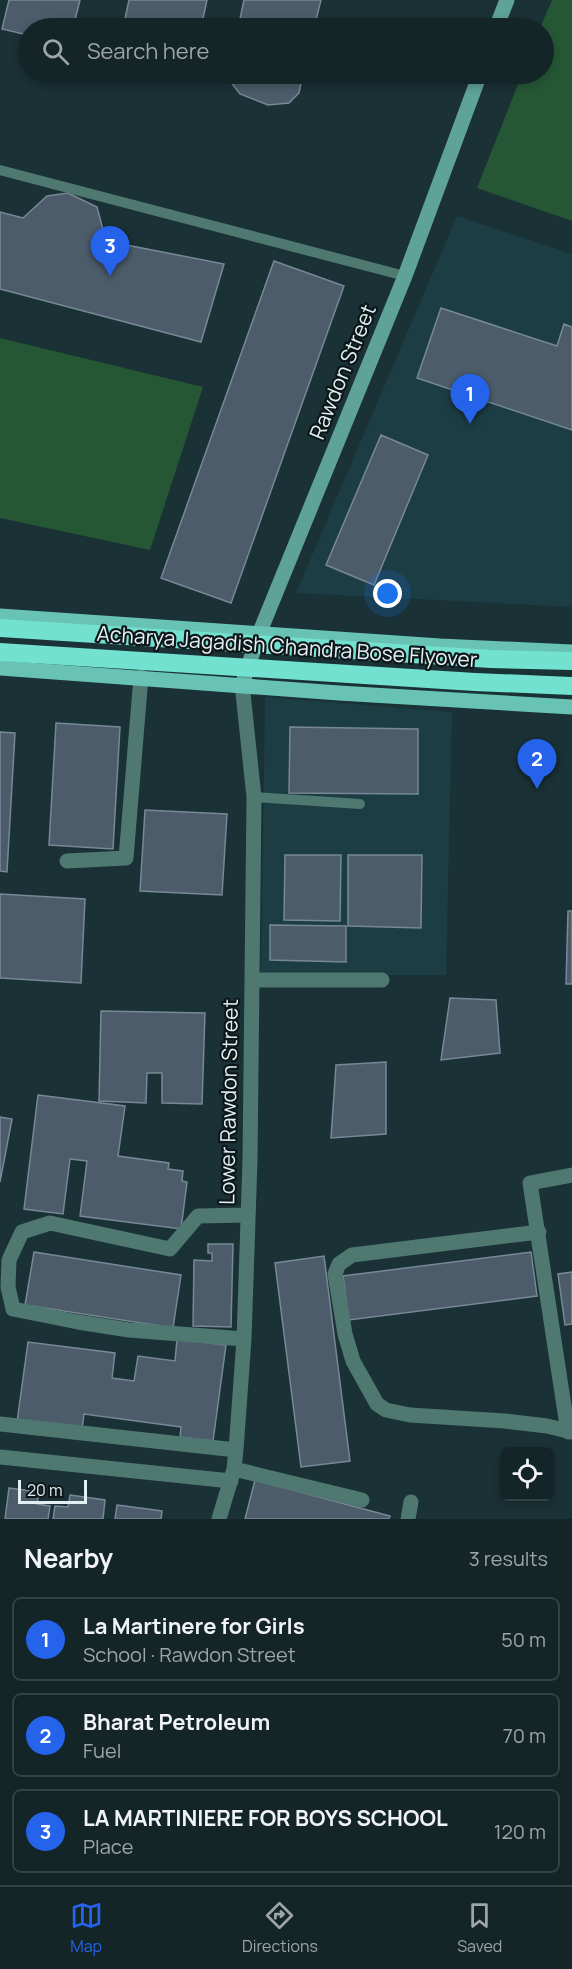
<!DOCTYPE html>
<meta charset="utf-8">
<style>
:root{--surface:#142528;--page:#1d2d30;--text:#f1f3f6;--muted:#9da5a8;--line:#334245;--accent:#2563eb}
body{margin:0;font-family:Manrope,sans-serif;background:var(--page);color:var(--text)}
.controls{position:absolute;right:18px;bottom:18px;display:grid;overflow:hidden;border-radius:9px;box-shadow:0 3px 9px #0003}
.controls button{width:54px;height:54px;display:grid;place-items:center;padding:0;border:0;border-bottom:2px solid var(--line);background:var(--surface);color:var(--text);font:30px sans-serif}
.scale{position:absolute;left:18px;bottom:15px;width:69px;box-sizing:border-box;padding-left:6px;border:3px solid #e3f0f3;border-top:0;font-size:16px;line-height:21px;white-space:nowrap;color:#e3f0f3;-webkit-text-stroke:4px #0d1719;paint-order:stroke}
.you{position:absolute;left:388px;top:594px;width:21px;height:21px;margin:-15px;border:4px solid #fff;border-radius:50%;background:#1a73e8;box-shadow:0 0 0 9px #1a73e833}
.badge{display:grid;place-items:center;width:39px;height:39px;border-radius:50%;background:var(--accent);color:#fff;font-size:20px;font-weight:700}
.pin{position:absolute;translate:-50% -50px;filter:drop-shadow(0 2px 3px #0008)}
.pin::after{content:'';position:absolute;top:32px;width:21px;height:18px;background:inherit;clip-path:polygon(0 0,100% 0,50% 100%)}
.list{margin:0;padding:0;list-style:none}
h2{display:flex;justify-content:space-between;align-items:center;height:78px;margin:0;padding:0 24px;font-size:26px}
h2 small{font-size:20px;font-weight:400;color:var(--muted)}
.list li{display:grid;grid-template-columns:39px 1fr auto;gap:18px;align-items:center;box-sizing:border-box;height:84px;margin:0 12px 12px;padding:0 12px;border:2px solid var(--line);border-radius:9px}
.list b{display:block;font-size:22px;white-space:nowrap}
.list p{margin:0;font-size:20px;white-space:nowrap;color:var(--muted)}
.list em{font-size:20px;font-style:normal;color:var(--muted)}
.icon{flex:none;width:33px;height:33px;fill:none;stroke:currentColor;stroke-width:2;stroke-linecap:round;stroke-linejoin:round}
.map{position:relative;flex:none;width:572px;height:1519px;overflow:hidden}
.search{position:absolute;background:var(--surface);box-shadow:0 3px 9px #0003;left:18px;right:18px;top:18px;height:66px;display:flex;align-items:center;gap:15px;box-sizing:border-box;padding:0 21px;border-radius:33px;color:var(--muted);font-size:22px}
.sheet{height:366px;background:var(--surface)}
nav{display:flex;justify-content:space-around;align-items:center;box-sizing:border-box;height:84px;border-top:2px solid var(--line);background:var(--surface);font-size:16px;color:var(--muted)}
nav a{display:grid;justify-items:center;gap:3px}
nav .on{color:var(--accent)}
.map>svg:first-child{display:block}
.built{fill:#1d3d44}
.green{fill:#255735}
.building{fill:#4c5c6a;stroke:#778897;stroke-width:1.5}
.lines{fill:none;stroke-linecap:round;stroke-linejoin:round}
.lane{stroke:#4f7871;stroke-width:10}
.street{stroke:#4f7871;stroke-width:15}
.secondary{stroke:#5fa298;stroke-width:15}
.primary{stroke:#69c3b5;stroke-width:15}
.highway-bridge{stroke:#73e1d0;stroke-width:18}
.labels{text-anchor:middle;stroke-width:4.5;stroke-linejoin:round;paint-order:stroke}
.street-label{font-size:21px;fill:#e3f0f3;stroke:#0d1719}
</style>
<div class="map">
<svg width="572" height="1519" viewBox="0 0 572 1519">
<rect width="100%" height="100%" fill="#1a3136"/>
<path class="built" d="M 457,216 L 572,254 L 572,607 L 296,593 Z
M 265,697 L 452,712 L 446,975 L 261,975 Z"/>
<path class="green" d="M 552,0 L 572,0 L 572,221 L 477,188 L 522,74 L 544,74 L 544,28 L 540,28 Z
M 0,338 L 203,387 L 150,550 L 0,518 Z"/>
<path class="building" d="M 9,0 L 80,0 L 73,28 L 28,28 L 28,35 L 2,29 Z
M 129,0 L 207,0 L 201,28 L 123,28 Z
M 244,0 L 321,0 L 314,28 L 238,28 Z
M 144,74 L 181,74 L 178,76 L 156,79 Z
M 227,74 L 303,74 L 299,93 L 289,103 L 268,105 L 240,94 L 226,76 Z
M 68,193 L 97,207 L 106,241 L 224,264 L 201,342 L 0,289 L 0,212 L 23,218 L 47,196 Z
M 274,261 L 344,286 L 231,603 L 161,578 Z
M 441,308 L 557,346 L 564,324 L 572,327 L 572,430 L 417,378 Z
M 381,435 L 428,455 L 374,585 L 326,565 Z
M 56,723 L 120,727 L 113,849 L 49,845 Z
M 290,727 L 418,729 L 418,794 L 289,793 Z
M 0,732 L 15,733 L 7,872 L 0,871 Z
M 145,810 L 227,814 L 222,895 L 140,891 Z
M 285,855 L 341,855 L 340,921 L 284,920 Z
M 348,855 L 422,855 L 421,928 L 348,926 Z
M 0,894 L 85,899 L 81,983 L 0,978 Z
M 568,911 L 572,911 L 572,984 L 566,984 Z
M 270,925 L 346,926 L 346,962 L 270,960 Z
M 450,998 L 496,1000 L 500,1053 L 441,1060 Z
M 101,1011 L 205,1013 L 202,1104 L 162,1103 L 162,1073 L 147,1073 L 146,1103 L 99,1101 Z
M 386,1062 L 386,1134 L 331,1138 L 336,1065 Z
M 38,1095 L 125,1106 L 118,1156 L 169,1163 L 168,1169 L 183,1171 L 182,1181 L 187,1182 L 181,1229 L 80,1216 L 87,1161 L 70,1159 L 63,1214 L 24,1209 Z
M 0,1117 L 12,1119 L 0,1182 Z
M 208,1244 L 233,1244 L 231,1327 L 193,1326 L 194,1260 L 212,1261 L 212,1253 L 208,1253 Z
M 34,1252 L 181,1275 L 173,1328 L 25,1305 Z
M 531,1252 L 537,1296 L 349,1320 L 343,1276 Z
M 324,1256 L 350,1461 L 301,1467 L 275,1263 Z
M 572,1272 L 572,1324 L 565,1325 L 558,1274 Z
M 177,1339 L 226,1345 L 213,1441 L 180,1437 L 181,1427 L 84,1414 L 82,1430 L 17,1422 L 28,1342 L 115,1353 L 112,1378 L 134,1381 L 138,1356 L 175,1361 Z
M 255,1480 L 390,1516 L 389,1519 L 245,1519 Z
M 9,1488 L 39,1492 L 37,1504 L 50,1506 L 48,1519 L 5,1519 Z
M 70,1495 L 105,1500 L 103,1519 L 53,1519 L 55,1506 L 68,1507 Z
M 117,1505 L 162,1511 L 161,1519 L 115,1519 Z"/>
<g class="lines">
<path class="lane" d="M 0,170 L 405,276
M 254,797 L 360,804"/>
<path class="street" d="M 67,861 L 126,858 L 141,677
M 253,980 L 382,980
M 539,1232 L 352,1255 L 339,1264 L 335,1274 L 345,1334 L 353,1361 L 377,1404 L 386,1410 L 410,1415 L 505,1421 L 547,1426 L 572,1432
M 244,1339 L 129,1330 L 78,1322 L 13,1309 L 8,1287 L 9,1260 L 22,1232 L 50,1223 L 170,1249 L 198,1216 L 248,1215
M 0,1424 L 236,1450
M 568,1432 L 530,1183 L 572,1175
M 0,1457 L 231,1481
M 234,1469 L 362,1500
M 219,1519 L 234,1469 L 236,1450 L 244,1339 L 250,1160 L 254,797 L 242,684
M 408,1519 L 411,1502"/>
<path class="secondary" d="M 496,28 L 507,0
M 244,679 L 259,634 L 405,276 L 480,74"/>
<path class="primary" d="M 0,616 L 440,646 L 572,652
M 0,668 L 339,693 L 572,707"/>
<path class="highway-bridge" d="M 0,628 L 491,659 L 572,661
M 0,652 L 475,682 L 572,686"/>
</g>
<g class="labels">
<g class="street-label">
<text transform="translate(343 372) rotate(-68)" y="7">Rawdon Street</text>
<text transform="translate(287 647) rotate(4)" y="7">Acharya Jagadish Chandra Bose Flyover</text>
<text transform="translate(229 1102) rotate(-89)" y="7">Lower Rawdon Street</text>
</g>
</g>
</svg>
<div class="controls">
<button><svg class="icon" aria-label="locate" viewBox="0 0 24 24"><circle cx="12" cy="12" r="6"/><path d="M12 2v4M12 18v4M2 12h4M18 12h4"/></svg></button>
</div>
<div class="scale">20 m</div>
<div class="you"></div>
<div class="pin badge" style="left:470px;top:424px">1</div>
<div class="pin badge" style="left:537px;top:789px">2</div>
<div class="pin badge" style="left:110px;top:276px">3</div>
<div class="search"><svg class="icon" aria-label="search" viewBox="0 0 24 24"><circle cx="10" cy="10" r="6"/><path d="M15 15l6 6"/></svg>Search here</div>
</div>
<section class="sheet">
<h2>Nearby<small>3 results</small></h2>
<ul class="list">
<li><span class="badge">1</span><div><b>La Martinere for Girls</b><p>School · Rawdon Street</p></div><em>50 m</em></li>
<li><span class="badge">2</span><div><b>Bharat Petroleum</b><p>Fuel</p></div><em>70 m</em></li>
<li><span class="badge">3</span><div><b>LA MARTINIERE FOR BOYS SCHOOL</b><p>Place</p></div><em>120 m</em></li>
</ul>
</section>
<nav>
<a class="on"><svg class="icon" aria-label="map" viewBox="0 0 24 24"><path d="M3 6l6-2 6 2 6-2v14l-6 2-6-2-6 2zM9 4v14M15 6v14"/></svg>Map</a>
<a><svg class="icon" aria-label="directions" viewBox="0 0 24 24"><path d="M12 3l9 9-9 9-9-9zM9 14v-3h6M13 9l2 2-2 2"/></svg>Directions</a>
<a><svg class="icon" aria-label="saved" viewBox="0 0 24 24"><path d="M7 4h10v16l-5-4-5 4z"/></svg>Saved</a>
</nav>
